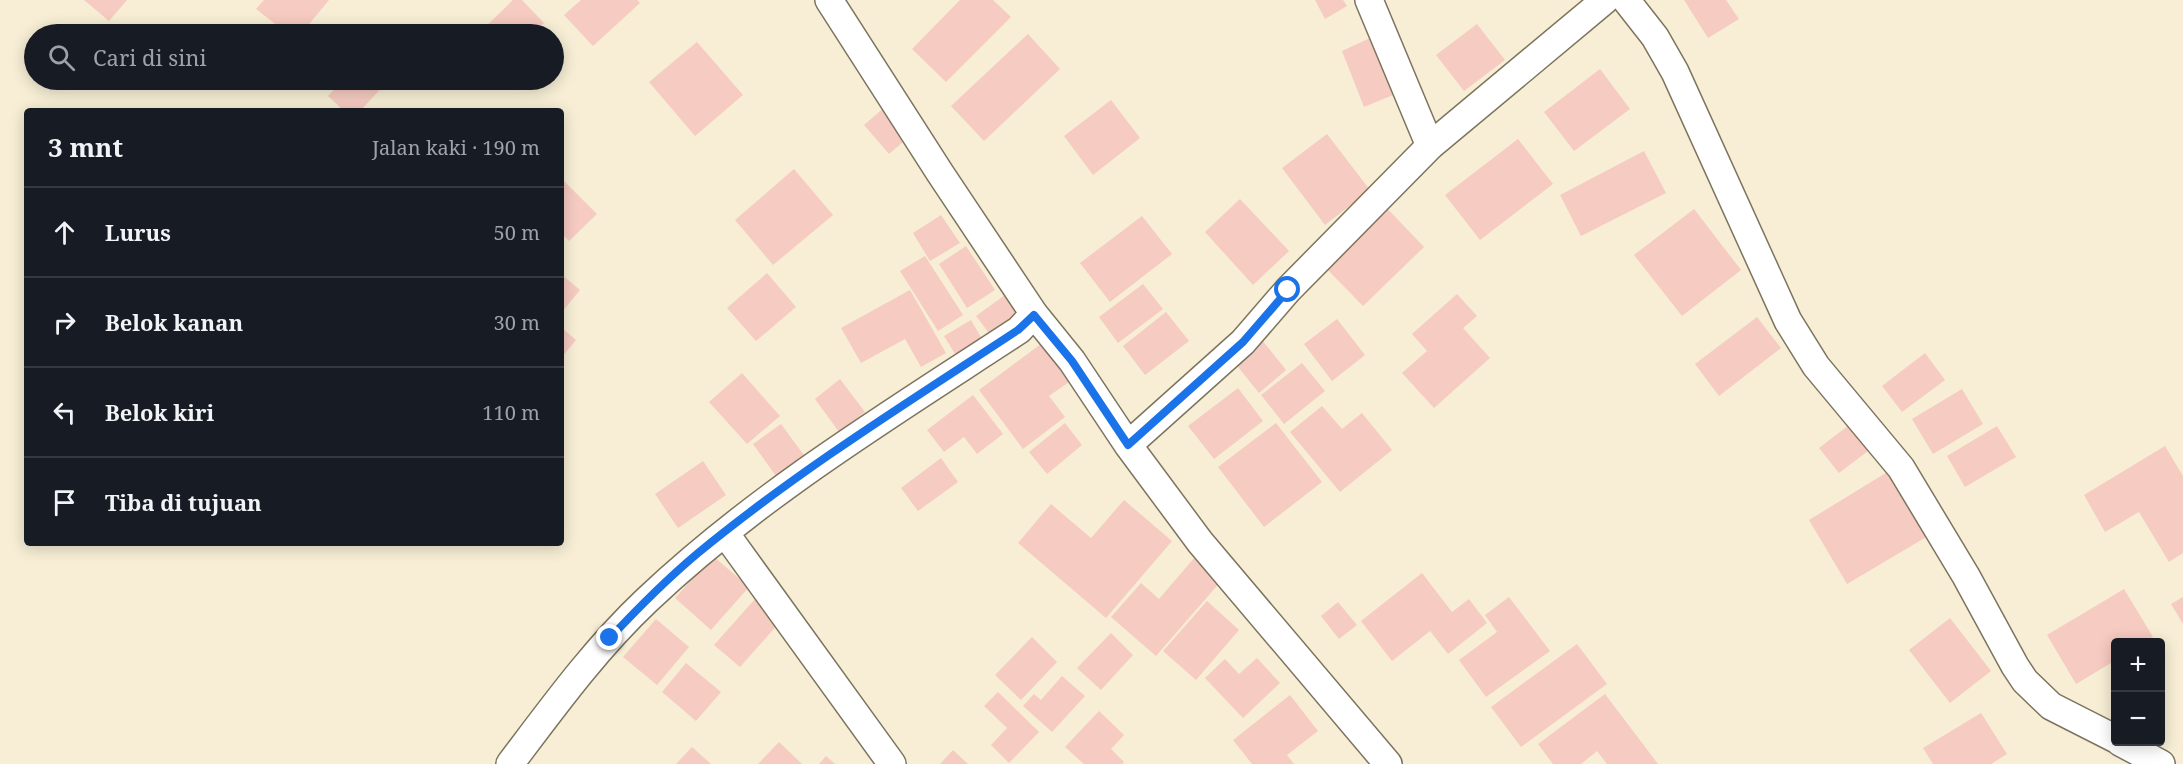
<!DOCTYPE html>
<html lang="id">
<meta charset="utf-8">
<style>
:root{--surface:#171b24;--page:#20242c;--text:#f1f3f6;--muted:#9ea1a6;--line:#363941}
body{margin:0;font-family:"Noto Serif",serif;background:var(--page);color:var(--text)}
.controls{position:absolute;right:18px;bottom:18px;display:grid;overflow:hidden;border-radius:6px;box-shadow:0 3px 15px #0003}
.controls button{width:54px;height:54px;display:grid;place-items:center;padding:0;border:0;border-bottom:2px solid var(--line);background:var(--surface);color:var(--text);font:30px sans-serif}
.stop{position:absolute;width:18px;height:18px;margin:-14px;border:4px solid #1a73e8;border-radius:50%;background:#fff}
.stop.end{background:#1a73e8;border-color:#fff;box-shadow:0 2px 6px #0008}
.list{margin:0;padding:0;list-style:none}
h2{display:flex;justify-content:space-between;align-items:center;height:78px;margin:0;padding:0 24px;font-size:26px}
h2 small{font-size:20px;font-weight:400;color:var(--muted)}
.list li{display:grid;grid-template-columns:39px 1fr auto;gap:18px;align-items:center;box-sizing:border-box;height:90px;padding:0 24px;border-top:2px solid var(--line)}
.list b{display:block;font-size:22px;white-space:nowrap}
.list em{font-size:20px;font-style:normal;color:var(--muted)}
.icon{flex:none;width:33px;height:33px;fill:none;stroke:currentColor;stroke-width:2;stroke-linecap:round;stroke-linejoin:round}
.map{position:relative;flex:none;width:2183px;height:764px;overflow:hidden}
.search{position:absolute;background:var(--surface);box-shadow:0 3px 15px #0003;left:24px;top:24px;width:540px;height:66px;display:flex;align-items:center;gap:15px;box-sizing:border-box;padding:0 21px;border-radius:33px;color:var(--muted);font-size:22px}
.panel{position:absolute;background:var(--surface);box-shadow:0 3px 15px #0003;left:24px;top:108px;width:540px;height:438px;border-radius:6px}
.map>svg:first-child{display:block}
.building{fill:#f6cbc1}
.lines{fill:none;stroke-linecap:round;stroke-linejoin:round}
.street-casing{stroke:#7c745e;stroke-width:30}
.street{stroke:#fff;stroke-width:27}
.route{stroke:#1a73e8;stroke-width:8}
</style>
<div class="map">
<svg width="2183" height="764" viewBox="0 0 2183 764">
<rect width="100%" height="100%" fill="#f7eed5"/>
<path class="building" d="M 84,0 L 127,0 L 109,21 Z
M 264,0 L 329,0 L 301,34 L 288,34 L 256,9 Z
M 513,0 L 522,0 L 544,23 L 532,34 L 478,34 Z
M 581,0 L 637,0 L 640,3 L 593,46 L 564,15 Z
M 960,0 L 993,0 L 1011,17 L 946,82 L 912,49 Z
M 1315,0 L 1343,0 L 1347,6 L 1325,19 Z
M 1684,0 L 1726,0 L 1739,19 L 1708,38 Z
M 1477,24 L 1505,60 L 1464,91 L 1436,55 Z
M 1028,34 L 1060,69 L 984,141 L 951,106 Z
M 1370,38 L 1393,95 L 1364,107 L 1342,51 Z
M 697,42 L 743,95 L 695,136 L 649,82 Z
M 1600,69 L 1630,109 L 1574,151 L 1544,112 Z
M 343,80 L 389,80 L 360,111 L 344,111 L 328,96 Z
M 893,100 L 918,129 L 889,154 L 864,125 Z
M 1111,100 L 1140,138 L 1093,175 L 1064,136 Z
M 1327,134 L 1370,190 L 1325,225 L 1282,168 Z
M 1518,139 L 1553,184 L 1480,240 L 1445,195 Z
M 1644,151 L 1666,193 L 1581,236 L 1560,195 Z
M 794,169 L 833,215 L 773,265 L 735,220 Z
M 561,178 L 597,214 L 569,241 L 561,233 Z
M 1240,199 L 1289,251 L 1253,285 L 1205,232 Z
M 1382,203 L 1424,247 L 1363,306 L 1321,263 Z
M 1694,209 L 1741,270 L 1682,316 L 1634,255 Z
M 941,215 L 960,243 L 930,261 L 913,233 Z
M 1142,216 L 1172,254 L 1110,302 L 1080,263 Z
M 966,246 L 995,290 L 967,308 L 939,264 Z
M 925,256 L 963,315 L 938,331 L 900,271 Z
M 767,273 L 796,307 L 756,341 L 727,308 Z
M 561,274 L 580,290 L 561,313 Z
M 1143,284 L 1163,309 L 1118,343 L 1099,317 Z
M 910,290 L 946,353 L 921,367 L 905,339 L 861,363 L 841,328 Z
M 1012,290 L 1031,315 L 995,341 L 976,316 Z
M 1457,294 L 1477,316 L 1463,328 L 1490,358 L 1434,408 L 1402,373 L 1427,351 L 1412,334 Z
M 1166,312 L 1189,341 L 1145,375 L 1123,346 Z
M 1757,317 L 1781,348 L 1719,396 L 1695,364 Z
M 1337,319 L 1365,355 L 1332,381 L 1304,344 Z
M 971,320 L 986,346 L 960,362 L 944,336 Z
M 561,327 L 576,340 L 561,358 Z
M 1253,329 L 1286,370 L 1259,393 L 1226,352 Z
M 1041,344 L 1069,382 L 1049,396 L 1065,417 L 1023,449 L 979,390 Z
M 1925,353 L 1945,380 L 1902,412 L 1882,386 Z
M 1302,363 L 1325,391 L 1284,424 L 1261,395 Z
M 742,373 L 780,416 L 747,444 L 709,402 Z
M 840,379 L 865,412 L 839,432 L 815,399 Z
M 1238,388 L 1263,421 L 1214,459 L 1188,426 Z
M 1962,389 L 1983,424 L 1933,454 L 1912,419 Z
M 973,395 L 1003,434 L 977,454 L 964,437 L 944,452 L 927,430 Z
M 1322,406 L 1342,429 L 1362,413 L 1392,450 L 1340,492 L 1290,432 Z
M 1853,422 L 1872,448 L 1839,473 L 1819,448 Z
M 1065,423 L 1082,445 L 1047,474 L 1029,452 Z
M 1276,423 L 1322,482 L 1264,527 L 1218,467 Z
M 781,424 L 809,462 L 781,483 L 753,444 Z
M 1997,426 L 2016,457 L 1965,487 L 1947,456 Z
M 2165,446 L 2183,476 L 2183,553 L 2169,562 L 2139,512 L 2105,532 L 2084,495 Z
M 941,458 L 958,482 L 918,511 L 901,488 Z
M 703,461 L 726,495 L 678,528 L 655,494 Z
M 1889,471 L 1928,536 L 1847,584 L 1809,520 Z
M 1124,500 L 1172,541 L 1106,618 L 1018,543 L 1051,504 L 1091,538 Z
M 1201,550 L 1228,573 L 1156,656 L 1111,617 L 1141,583 L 1159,599 Z
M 713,556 L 749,587 L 711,630 L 675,598 Z
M 1422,573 L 1452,612 L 1469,599 L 1487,623 L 1448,654 L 1430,631 L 1392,661 L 1361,621 Z
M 2124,589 L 2153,637 L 2144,642 L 2116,642 L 2116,660 L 2076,684 L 2047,635 Z
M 1509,597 L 1550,651 L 1486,697 L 1459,660 L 1497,632 L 1485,615 Z
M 2183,597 L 2183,624 L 2171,604 Z
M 755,599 L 780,622 L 740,667 L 714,645 Z
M 1207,601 L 1239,630 L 1196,680 L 1163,651 Z
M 1338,602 L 1357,625 L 1339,639 L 1321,616 Z
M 1950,618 L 1991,671 L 1950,703 L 1909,650 Z
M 656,619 L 689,647 L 657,685 L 623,657 Z
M 1111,633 L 1133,655 L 1101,690 L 1077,668 Z
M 1032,637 L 1057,662 L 1021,700 L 995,675 Z
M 1577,644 L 1607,684 L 1521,747 L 1491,707 Z
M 1257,658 L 1280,683 L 1243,718 L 1205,678 L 1225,659 L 1239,674 Z
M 686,663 L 721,692 L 696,721 L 662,692 Z
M 1062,676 L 1085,696 L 1052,732 L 1023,706 L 1034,694 L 1041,700 Z
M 998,692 L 1039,732 L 1009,763 L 991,745 L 1007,728 L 984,706 Z
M 1605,694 L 1658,764 L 1607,764 L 1597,751 L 1581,764 L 1553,764 L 1538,744 Z
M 1290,695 L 1318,731 L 1287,755 L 1294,764 L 1252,764 L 1233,740 Z
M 1099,711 L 1124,735 L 1111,749 L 1124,762 L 1122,764 L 1084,764 L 1065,747 Z
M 1981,713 L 2007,754 L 1991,764 L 1933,764 L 1923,748 Z
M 779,742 L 802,764 L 758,764 Z
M 692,747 L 711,764 L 676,764 Z
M 953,750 L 968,764 L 940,764 Z
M 826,756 L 835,764 L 819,764 Z"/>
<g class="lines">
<g class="street-casing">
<path id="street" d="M 829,0 L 940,173 L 1034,314 L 1072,361 L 1128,445 L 1200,542 L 1388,764
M 1369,0 L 1430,146
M 1626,0 L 1655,37 L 1675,72 L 1788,321 L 1816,366 L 1901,468 L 1966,576 L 2015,666 L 2025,681 L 2051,706 L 2116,739
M 1128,445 L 1243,342 L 1288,290 L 1430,146 L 1605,0
M 725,533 L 892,764
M 2120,742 L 2161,764
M 510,764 C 553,707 595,649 647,600 C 759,494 891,414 1019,330 L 1034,314"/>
</g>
<use href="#street" class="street"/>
</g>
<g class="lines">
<path class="route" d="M 610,638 C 638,608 667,579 698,553 C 799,470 910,401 1018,330 L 1034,315 L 1072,361 L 1128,445 L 1243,342 L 1288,290"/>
</g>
</svg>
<div class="controls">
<button>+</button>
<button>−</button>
</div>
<div class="stop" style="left:1288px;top:290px"></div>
<div class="stop end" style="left:610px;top:638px"></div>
<div class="search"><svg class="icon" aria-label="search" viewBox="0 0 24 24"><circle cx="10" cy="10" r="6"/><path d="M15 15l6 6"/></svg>Cari di sini</div>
<section class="panel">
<h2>3 mnt<small>Jalan kaki · 190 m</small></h2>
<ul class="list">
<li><svg class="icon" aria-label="ahead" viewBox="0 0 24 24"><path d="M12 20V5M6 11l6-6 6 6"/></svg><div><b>Lurus</b></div><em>50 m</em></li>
<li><svg class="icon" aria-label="right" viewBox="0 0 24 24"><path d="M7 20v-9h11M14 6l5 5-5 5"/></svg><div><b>Belok kanan</b></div><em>30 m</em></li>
<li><svg class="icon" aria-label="left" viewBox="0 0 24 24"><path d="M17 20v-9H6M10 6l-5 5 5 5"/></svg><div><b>Belok kiri</b></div><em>110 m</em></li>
<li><svg class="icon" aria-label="arrive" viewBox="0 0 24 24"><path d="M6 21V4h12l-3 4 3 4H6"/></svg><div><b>Tiba di tujuan</b></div></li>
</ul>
</section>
</div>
